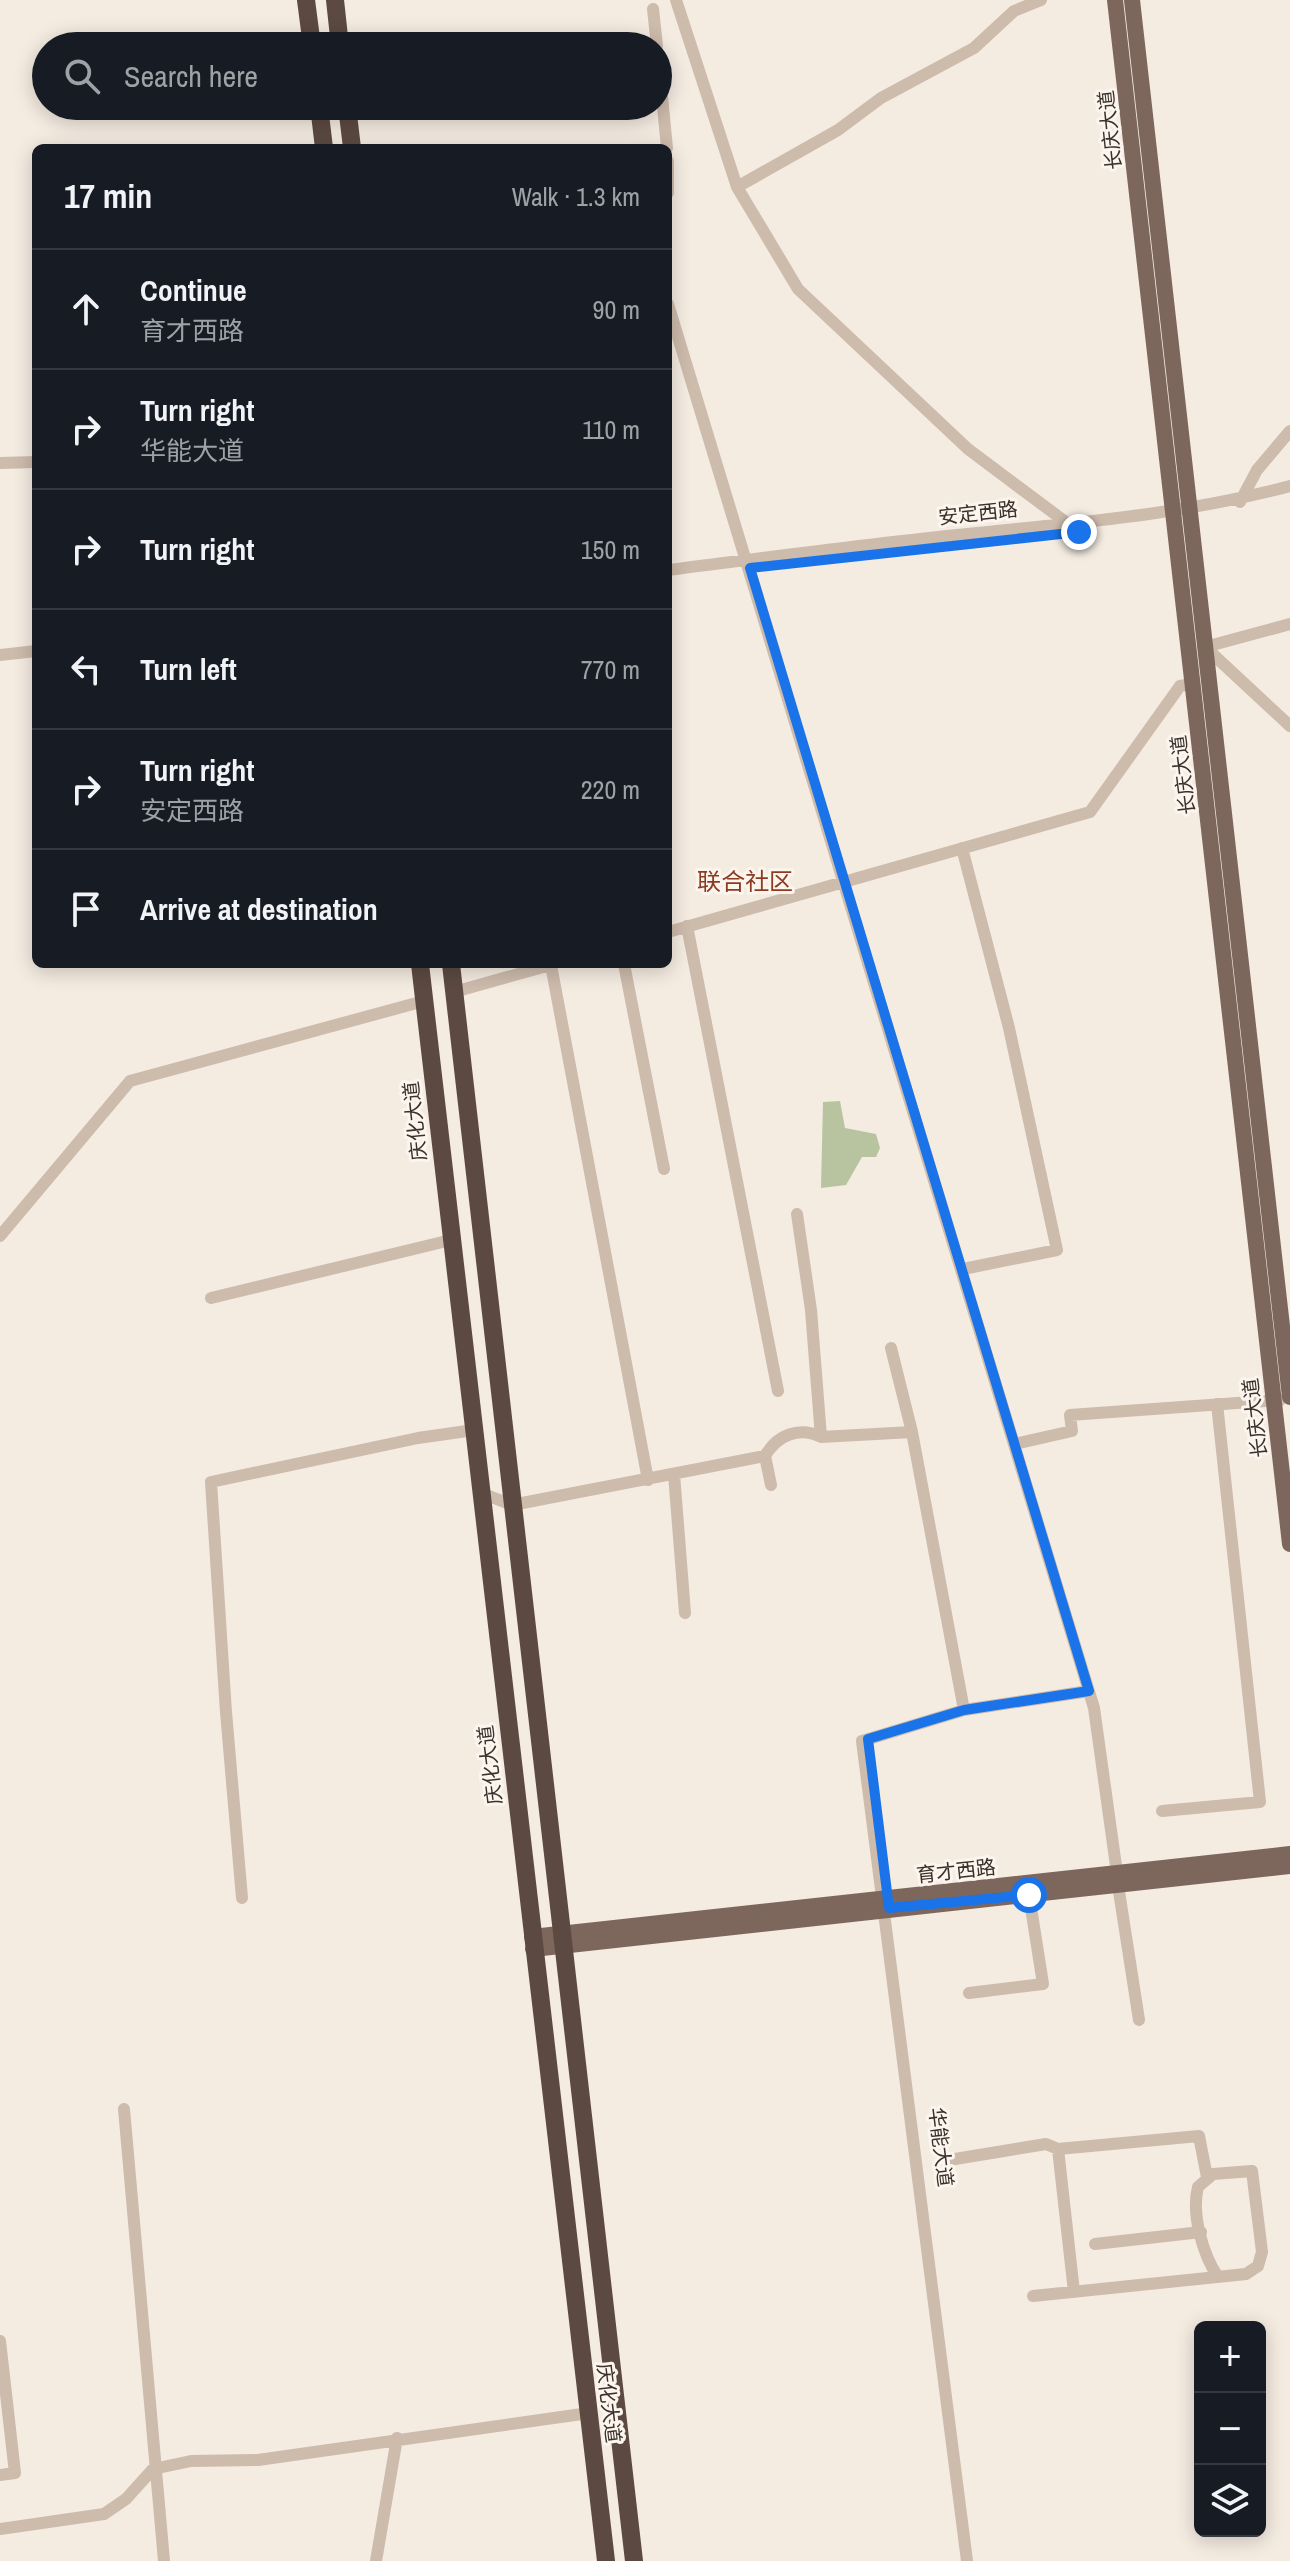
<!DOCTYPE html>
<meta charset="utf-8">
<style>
:root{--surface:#171b24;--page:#20242c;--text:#f1f3f6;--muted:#9ea1a6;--line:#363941}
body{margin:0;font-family:"Archivo Narrow","Noto Sans SC",sans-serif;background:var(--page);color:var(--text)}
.controls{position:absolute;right:24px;bottom:24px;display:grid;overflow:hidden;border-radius:12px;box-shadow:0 4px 20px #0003}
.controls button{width:72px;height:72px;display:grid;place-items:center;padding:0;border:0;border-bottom:2px solid var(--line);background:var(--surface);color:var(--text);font:40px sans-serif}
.stop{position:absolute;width:24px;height:24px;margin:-18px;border:6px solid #1a73e8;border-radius:50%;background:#fff}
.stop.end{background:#1a73e8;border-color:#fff;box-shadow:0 2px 8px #0008}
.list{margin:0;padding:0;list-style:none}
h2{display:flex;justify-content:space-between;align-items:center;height:104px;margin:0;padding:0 32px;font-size:34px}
h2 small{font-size:26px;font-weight:400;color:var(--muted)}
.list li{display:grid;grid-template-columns:52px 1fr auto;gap:24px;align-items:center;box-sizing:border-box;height:120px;padding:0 32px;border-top:2px solid var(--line)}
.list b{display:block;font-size:30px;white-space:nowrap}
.list p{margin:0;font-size:26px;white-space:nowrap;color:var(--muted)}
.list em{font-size:26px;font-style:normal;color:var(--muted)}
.icon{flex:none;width:44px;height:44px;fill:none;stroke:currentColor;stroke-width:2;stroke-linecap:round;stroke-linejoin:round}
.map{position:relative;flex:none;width:1290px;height:2561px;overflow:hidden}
.search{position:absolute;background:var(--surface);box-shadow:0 4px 20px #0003;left:32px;top:32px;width:640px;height:88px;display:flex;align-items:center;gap:20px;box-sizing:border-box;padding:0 28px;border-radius:44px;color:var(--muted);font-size:30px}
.panel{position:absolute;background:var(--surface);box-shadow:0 4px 20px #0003;left:32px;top:144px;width:640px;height:824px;border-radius:12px}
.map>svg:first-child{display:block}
.green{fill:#b8c4a0}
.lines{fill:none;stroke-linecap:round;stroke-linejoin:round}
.minor{stroke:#cdbbac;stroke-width:12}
.major{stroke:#7d675c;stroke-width:16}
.highway{stroke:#5c4a42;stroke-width:18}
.route{stroke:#1a73e8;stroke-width:10}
.labels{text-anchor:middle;stroke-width:6;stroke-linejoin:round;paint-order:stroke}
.street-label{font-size:20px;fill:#3b302b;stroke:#fbf5ee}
.quarter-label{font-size:24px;fill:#8c3b22;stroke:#fbf5ee}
</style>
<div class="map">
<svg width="1290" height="2561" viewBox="0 0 1290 2561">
<rect width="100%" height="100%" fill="#f4ebe1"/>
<path class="green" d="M 840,1101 L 845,1128 L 876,1134 L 880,1148 L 876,1157 L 862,1157 L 846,1185 L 821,1188 L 823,1102 Z"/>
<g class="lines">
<path class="minor" d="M 676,0 L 737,187 L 798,289 L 968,449 L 1079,532
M 653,9 L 657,46
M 658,55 L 667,148
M 668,161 L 668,193
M 737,187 L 838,130 L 881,98 L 974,48 L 1014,11 L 1041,0
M 668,304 L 1094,1708 L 1117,1873
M 0,463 L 36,462
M 1240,502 L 1257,470 L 1290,431
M 668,570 C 771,557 874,543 977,533 C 1085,522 1185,514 1290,486
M 1205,647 L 1290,726
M 1205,647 L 1290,624
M 0,655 L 36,651
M 962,848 L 1009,1028 L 1057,1250 L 963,1269
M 687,926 L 778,1391
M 668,932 L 1090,812 L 1180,686 L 1192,684
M 624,964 L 664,1169
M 551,965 L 648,1480
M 454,992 L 554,964
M 797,1214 L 811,1310 L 821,1437
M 0,1236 L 130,1081 L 424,1001
M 211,1298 L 451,1240
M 891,1348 L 912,1432 L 964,1710
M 1015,1444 L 1072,1431 L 1070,1415 L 1280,1400
M 674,1474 L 685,1613
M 771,1485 L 765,1456 C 777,1435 799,1426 821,1437 L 912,1432
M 481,1493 L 512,1505 L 765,1456
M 1162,1811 L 1260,1802 L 1217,1404
M 1118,1885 L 1139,2020
M 242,1898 L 226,1712 L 211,1482 L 418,1438 L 474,1430
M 969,1993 L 1043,1984 L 1029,1895
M 124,2109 L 164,2561
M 1058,2149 L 1074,2292
M 949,2160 L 1046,2144 L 1058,2149 L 1199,2136 L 1207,2177
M 1095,2244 L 1201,2232
M 1033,2296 L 1246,2274 L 1258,2266 L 1262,2252 L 1252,2171 L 1213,2174 L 1198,2187 C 1191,2214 1203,2255 1218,2277
M 0,2341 L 15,2473 L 0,2475
M 0,2529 L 104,2514 L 126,2499 L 153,2469 L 191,2461 L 258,2460 L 589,2413
M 376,2561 L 397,2438
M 967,2561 L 862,1741 L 964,1710 L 1089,1691"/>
<path class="major" d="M 1115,0 L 1290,1544
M 1132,0 L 1290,1397
M 532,1937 L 1290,1854
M 533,1949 L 1290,1866"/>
<path class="highway" d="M 306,0 L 312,46
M 335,0 L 340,46
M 319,106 L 324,148
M 347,106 L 352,148
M 420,964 L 606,2561
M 451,964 L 634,2561"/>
</g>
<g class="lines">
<path class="route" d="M 1029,1895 L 889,1908 L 868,1739 L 964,1710 L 1089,1691 L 750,568 L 1079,532"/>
</g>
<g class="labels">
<g class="street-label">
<text transform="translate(1110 130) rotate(-96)" y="7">长庆大道</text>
<text transform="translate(978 513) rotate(-6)" y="7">安定西路</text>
<text transform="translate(1183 775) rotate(-97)" y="7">长庆大道</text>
<text transform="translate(415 1121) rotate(-96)" y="7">庆化大道</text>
<text transform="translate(1255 1418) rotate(-97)" y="7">长庆大道</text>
<text transform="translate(490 1765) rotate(-97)" y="7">庆化大道</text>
<text transform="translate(956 1871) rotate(-6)" y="7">育才西路</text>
<text transform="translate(941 2147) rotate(83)" y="7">华能大道</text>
<text transform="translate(609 2403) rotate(83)" y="7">庆化大道</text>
</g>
<g class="quarter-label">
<text x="745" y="890">联合社区</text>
</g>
</g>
</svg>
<div class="controls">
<button>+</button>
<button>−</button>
<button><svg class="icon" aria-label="layers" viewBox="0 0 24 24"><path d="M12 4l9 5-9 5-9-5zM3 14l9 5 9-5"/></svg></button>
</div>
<div class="stop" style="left:1029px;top:1895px"></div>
<div class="stop end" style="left:1079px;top:532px"></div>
<div class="search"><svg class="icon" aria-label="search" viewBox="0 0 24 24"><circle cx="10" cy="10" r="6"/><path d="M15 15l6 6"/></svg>Search here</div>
<section class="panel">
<h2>17 min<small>Walk · 1.3 km</small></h2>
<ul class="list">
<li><svg class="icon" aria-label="ahead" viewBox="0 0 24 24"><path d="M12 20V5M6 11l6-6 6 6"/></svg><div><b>Continue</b><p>育才西路</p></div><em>90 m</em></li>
<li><svg class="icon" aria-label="right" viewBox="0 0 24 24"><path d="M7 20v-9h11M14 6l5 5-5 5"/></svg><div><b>Turn right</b><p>华能大道</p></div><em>110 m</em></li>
<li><svg class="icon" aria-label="right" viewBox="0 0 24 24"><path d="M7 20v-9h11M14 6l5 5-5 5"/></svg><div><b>Turn right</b></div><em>150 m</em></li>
<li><svg class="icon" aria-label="left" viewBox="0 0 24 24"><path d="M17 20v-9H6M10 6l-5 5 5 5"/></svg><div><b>Turn left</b></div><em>770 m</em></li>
<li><svg class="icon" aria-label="right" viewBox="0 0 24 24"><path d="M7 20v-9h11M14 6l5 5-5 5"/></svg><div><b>Turn right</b><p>安定西路</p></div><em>220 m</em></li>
<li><svg class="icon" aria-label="arrive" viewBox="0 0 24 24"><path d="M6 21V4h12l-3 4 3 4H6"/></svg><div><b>Arrive at destination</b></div></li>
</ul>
</section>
</div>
